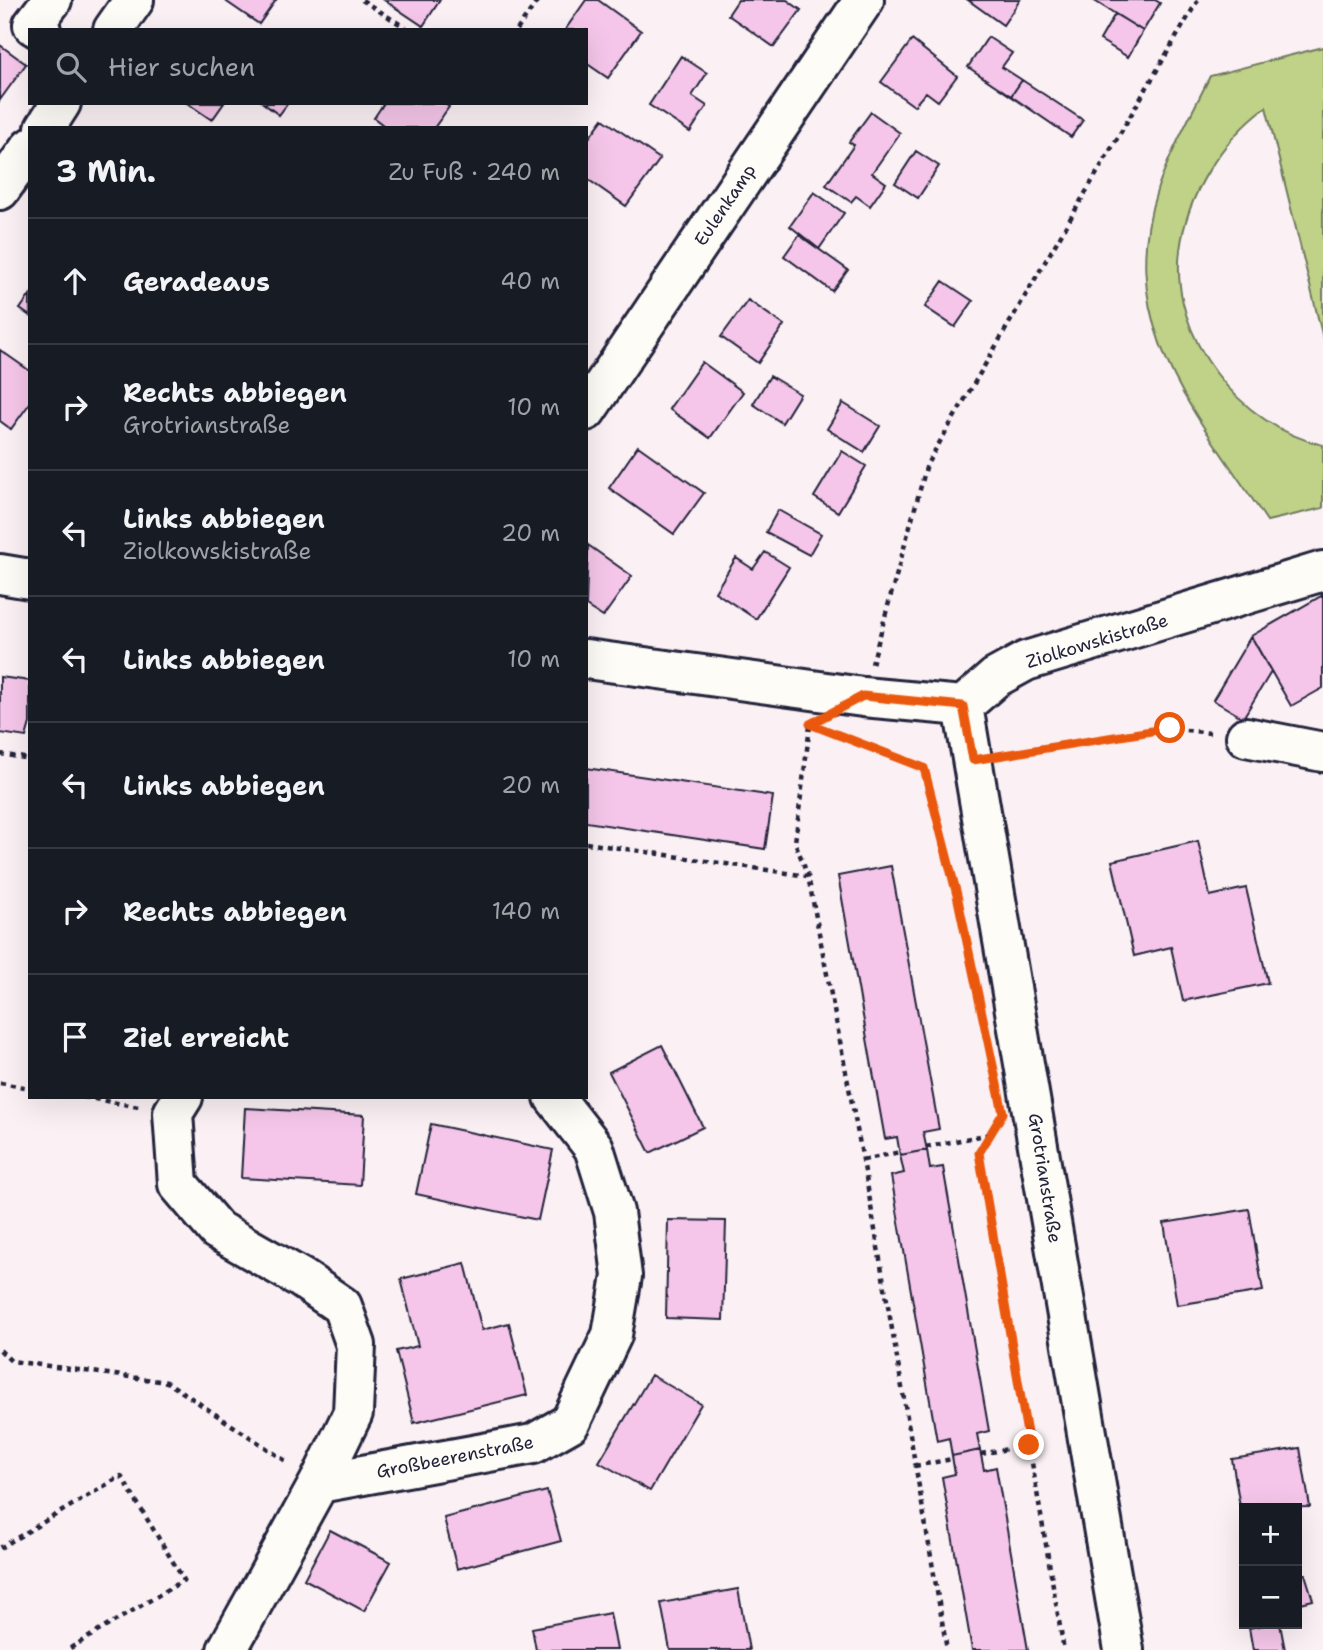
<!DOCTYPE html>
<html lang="de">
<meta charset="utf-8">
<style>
:root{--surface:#171b24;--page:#242831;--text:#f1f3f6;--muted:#9ea1a6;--line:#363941}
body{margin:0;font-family:"Shantell Sans",sans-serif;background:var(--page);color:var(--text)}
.controls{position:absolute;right:21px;bottom:21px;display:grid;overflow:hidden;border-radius:0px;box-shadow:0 7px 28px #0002}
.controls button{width:63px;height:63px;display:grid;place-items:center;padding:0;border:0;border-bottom:2px solid var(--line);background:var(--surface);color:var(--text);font:35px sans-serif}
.stop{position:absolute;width:21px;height:21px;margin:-16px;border:5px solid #ea580c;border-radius:50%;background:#fff}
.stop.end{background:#ea580c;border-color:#fff;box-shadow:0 2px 7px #0008}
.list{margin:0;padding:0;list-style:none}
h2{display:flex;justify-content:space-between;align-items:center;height:91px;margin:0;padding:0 28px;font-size:30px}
h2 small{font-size:23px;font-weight:400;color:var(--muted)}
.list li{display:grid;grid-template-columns:46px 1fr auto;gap:21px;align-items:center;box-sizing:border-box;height:126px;padding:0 28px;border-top:2px solid var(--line)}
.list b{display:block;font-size:26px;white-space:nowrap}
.list p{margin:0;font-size:23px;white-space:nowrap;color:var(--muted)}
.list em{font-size:23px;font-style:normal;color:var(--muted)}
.icon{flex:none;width:38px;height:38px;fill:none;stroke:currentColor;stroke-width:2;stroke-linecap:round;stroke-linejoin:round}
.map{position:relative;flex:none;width:1323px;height:1650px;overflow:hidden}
.search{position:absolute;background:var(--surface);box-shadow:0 7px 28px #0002;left:28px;top:28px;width:560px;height:77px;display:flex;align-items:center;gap:18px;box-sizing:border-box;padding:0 24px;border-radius:0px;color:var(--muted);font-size:26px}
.panel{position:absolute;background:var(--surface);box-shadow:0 7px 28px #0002;left:28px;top:126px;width:560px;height:973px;border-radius:0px}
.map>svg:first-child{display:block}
.green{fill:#bfd287;stroke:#707a61;stroke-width:2}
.building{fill:#f5c6e9;stroke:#22223b;stroke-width:2}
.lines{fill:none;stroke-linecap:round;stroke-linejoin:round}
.street-casing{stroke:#22223b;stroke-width:44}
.path{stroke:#22223b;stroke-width:4.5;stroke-dasharray:5 5;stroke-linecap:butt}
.street{stroke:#fdfcf7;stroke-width:38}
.route{stroke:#ea580c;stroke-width:9}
.labels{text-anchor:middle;stroke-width:5;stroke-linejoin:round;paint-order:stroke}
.street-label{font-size:18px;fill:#22223b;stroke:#fdfcf7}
</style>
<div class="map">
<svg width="1323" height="1650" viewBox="0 0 1323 1650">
<rect width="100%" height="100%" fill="#fbf1f4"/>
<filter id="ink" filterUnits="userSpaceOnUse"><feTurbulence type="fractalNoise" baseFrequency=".0143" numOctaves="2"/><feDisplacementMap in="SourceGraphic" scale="14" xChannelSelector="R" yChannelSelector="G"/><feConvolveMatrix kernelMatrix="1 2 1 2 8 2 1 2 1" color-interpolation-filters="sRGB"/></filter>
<g filter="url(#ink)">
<path class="green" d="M 1323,47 L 1323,338 L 1266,107 C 1222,140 1187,194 1180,250 C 1169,336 1240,427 1323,445 L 1323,508 L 1267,521 C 1196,413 1113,325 1158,187 C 1171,149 1193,112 1210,76 Z"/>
<path class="building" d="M 224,0 L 276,0 L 259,24 Z
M 384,0 L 440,0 L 423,26 Z
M 586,0 L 598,0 L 641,31 L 608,78 L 586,63 L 586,30 L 565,30 Z
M 738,0 L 787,0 L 801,10 L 774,47 L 728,15 Z
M 968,0 L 1020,0 L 1003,25 Z
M 1093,0 L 1155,0 L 1160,3 L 1143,31 Z
M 1115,14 L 1143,31 L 1128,57 L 1100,40 Z
M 988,37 L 1012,53 L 1002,67 L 1022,80 L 1011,96 L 968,67 Z
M 912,40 L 957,76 L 938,101 L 926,92 L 914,106 L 881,82 Z
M 0,45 L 26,64 L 0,100 Z
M 681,56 L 707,73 L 692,96 L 707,106 L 690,132 L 649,105 Z
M 1022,80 L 1083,120 L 1071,137 L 1011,96 Z
M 187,103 L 224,103 L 212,120 Z
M 263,103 L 288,103 L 279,115 Z
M 384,103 L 444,103 L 449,107 L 434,128 L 387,128 L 374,118 Z
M 871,112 L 900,133 L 872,173 L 886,183 L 870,206 L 856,196 L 851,202 L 826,185 L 854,145 L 849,142 Z
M 603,119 L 660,159 L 626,206 L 586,178 L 586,142 Z
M 916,151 L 939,166 L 918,198 L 895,183 Z
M 814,192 L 844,213 L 819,249 L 790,226 Z
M 799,235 L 848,270 L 832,291 L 784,256 Z
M 943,281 L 973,301 L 955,327 L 925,307 Z
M 30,295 L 30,316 L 20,309 Z
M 748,300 L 784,325 L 758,363 L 721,337 Z
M 0,350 L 30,371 L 30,403 L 11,429 L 0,421 Z
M 702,362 L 743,392 L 710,438 L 669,409 Z
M 770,376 L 800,394 L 782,423 L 753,404 Z
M 843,403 L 880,426 L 864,452 L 827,429 Z
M 638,446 L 704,493 L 674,534 L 609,488 Z
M 842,451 L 866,466 L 838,512 L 814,497 Z
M 778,510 L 821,534 L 809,555 L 766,532 Z
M 588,545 L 632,576 L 603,617 L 586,606 Z
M 765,552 L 789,567 L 756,619 L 715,592 L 736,558 L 753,569 Z
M 1323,595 L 1323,688 L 1291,706 L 1251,636 Z
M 1251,636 L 1271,672 L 1243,718 L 1213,700 Z
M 0,677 L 30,681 L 30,723 L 26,737 L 0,733 Z
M 586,768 L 773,796 L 765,849 L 586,822 Z
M 1198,841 L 1210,896 L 1246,888 L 1268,983 L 1183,1001 L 1171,947 L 1134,956 L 1112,861 Z
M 891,866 L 939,1129 L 923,1132 L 927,1150 L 900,1155 L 897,1137 L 885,1139 L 838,876 Z
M 662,1045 L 703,1127 L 650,1153 L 609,1072 Z
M 245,1108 L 364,1115 L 360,1185 L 241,1178 Z
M 431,1124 L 553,1150 L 538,1220 L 416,1194 Z
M 927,1150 L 930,1169 L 943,1167 L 989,1431 L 977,1434 L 980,1450 L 952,1456 L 949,1438 L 937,1441 L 891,1176 L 904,1173 L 900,1155 Z
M 1249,1209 L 1263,1291 L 1177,1305 L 1164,1223 Z
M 668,1220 L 726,1221 L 723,1320 L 666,1318 Z
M 465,1263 L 482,1330 L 509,1323 L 527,1395 L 414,1423 L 396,1351 L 418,1346 L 401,1279 Z
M 651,1375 L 701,1404 L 650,1491 L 599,1462 Z
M 1300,1448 L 1310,1507 L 1244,1508 L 1242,1518 L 1232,1459 Z
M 980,1450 L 984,1470 L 996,1467 L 1028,1650 L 972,1650 L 942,1477 L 955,1474 L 952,1456 Z
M 547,1491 L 561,1541 L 457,1569 L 444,1518 Z
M 330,1530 L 391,1562 L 364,1611 L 304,1579 Z
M 1305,1574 L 1313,1600 L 1297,1604 L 1297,1576 Z
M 738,1589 L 749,1650 L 670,1650 L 661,1603 Z
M 610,1613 L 617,1650 L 536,1650 L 532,1628 Z
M 1269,1624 L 1280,1624 L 1285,1650 L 1253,1650 L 1249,1628 Z"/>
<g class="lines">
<g class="street-casing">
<path id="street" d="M 41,30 L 33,25 L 52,0
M 113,30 L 134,0
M 45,128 L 61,103
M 0,190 L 30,148
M 586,411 L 864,0
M 0,574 L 30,579
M 586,659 L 863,697 L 963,706 L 995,678 L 1026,661 L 1323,571
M 963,706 L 1124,1650
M 1246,737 L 1323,752
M 183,1097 L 173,1113 L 178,1184 L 217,1230 L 301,1278 L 342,1306 L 356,1345 L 353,1413 L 319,1483 L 227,1650
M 319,1483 L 533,1444 L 570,1423 L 612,1335 L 622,1276 L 614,1212 L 594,1148 L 554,1097"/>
</g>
<path class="path" d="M 362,0 L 409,30
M 517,30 L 538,0
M 872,664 L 927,464 L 1198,0
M 810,726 L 795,842 L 808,876 L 863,1160 L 947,1650
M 827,731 L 924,768 L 953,880
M 0,754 L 30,759
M 1008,754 L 1170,728 L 1210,733
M 586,843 L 807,876
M 0,1083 L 30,1088
M 84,1097 L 139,1107
M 997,1123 L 979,1153 L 1064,1650
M 926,1147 L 990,1134
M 863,1160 L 900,1152
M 0,1350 L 11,1361 L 167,1382 L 289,1463
M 981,1454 L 1029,1445
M 915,1466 L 952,1459
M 0,1548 L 121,1476 L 184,1580 L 67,1650"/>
<use href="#street" class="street"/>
</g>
</g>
<g class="lines" filter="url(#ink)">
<path class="route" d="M 1029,1445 L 979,1153 L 1003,1113 L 957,895 L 924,768 L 810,724 L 863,696 L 963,706 L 973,760 L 1170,728"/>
</g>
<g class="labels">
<g class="street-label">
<text transform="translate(725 205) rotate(-56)" y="6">Eulenkamp</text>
<text transform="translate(1097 641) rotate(-17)" y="6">Ziolkowskistraße</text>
<text transform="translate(1045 1178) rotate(81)" y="6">Grotrianstraße</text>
<text transform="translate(455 1457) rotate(-11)" y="6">Großbeerenstraße</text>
</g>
</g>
</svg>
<div class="controls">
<button>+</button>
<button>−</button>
</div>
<div class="stop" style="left:1170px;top:728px"></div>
<div class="stop end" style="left:1029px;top:1445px"></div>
<div class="search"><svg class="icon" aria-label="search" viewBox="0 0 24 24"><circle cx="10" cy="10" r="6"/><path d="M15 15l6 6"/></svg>Hier suchen</div>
<section class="panel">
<h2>3 Min.<small>Zu Fuß · 240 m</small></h2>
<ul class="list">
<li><svg class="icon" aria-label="ahead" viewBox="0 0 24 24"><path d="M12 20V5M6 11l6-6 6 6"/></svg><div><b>Geradeaus</b></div><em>40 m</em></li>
<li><svg class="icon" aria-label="right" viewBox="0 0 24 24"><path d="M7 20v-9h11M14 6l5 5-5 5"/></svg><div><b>Rechts abbiegen</b><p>Grotrianstraße</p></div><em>10 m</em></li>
<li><svg class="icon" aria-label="left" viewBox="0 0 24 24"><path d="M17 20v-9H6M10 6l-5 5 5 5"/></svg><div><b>Links abbiegen</b><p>Ziolkowskistraße</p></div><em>20 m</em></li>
<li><svg class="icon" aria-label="left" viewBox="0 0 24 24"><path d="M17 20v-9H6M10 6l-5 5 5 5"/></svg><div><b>Links abbiegen</b></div><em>10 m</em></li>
<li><svg class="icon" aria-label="left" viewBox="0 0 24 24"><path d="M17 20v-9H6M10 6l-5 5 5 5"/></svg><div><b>Links abbiegen</b></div><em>20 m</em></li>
<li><svg class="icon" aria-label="right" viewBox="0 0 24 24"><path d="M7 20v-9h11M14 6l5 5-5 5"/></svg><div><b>Rechts abbiegen</b></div><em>140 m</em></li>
<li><svg class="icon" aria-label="arrive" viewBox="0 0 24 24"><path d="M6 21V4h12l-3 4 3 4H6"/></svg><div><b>Ziel erreicht</b></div></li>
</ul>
</section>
</div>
